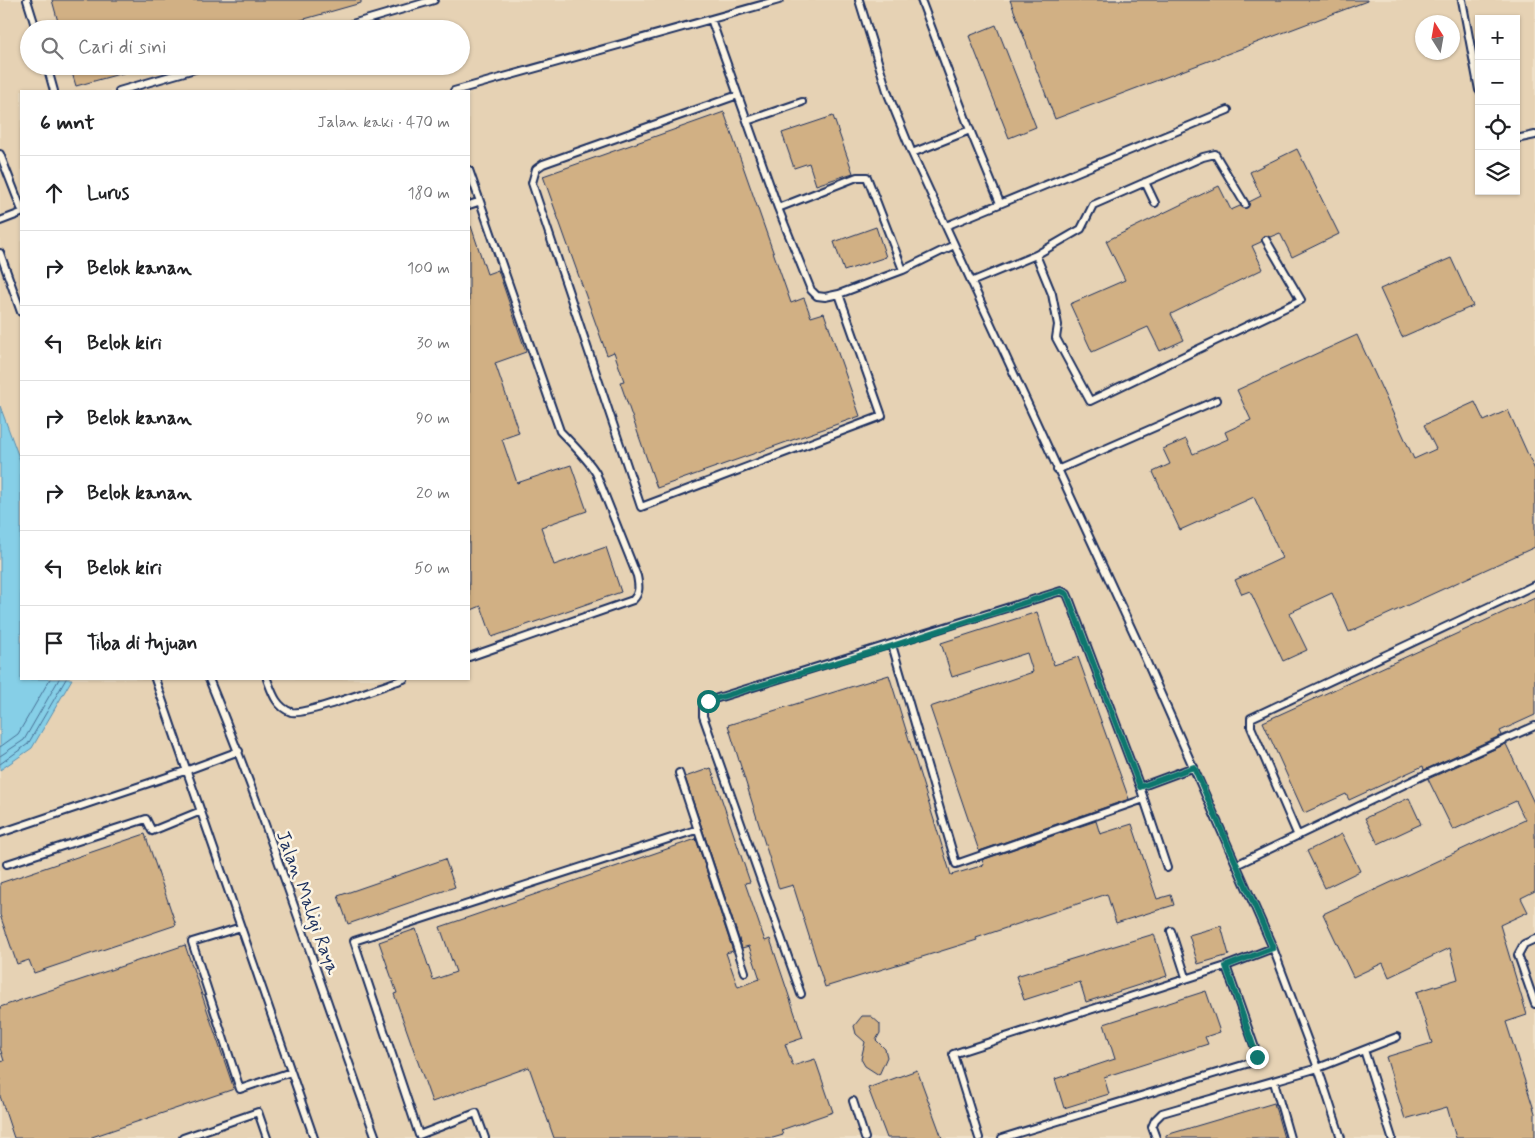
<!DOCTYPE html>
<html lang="id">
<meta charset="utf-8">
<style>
:root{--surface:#fff;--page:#f6f6f6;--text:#202124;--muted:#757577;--line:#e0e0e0}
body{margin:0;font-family:Mynerve,sans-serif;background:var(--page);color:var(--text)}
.controls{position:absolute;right:15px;top:15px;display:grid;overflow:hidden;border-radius:0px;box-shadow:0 1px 4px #0004}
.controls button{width:45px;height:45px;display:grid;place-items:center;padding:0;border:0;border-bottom:1px solid var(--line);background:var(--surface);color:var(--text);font:25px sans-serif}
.compass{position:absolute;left:1415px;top:15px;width:45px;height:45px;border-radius:50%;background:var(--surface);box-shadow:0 1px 4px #0004;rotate:349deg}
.stop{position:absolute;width:15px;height:15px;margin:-11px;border:4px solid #0f766e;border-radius:50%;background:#fff}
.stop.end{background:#0f766e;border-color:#fff;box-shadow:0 1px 5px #0008}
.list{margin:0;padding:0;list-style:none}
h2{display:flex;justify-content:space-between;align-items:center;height:65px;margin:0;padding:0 20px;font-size:21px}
h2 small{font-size:16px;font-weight:400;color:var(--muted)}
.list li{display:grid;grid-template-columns:32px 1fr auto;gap:15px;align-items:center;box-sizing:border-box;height:75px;padding:0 20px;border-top:1px solid var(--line)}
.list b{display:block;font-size:19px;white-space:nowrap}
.list em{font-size:16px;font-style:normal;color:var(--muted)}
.icon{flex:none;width:28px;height:28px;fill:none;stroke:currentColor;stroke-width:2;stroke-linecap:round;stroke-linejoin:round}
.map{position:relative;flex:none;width:1535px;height:1138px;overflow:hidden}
.search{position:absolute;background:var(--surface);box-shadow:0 1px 4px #0004;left:20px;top:20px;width:450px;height:55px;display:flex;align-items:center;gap:12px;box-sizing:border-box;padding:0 18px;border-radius:28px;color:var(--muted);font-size:19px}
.panel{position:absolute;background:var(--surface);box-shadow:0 1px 4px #0004;left:20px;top:90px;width:450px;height:590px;border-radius:0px}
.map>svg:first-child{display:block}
.built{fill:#e6d2b4;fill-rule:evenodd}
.water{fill:#86cfe7;stroke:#5b8fb0}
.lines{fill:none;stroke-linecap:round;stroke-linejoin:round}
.shore{stroke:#466f95;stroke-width:1}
.building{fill:#d1b084;stroke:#1b2f5e}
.service-casing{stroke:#1b2f5e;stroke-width:10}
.service{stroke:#fcf5e5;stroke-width:6}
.route{stroke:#0f766e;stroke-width:6}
.labels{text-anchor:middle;stroke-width:5;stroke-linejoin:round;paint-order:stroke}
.street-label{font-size:19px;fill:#1b2f5e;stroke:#fcf5e5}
</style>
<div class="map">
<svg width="1535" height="1138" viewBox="0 0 1535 1138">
<rect width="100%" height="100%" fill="#efe0c8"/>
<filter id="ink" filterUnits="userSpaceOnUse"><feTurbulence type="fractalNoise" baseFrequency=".02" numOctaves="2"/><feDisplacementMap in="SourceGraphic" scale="10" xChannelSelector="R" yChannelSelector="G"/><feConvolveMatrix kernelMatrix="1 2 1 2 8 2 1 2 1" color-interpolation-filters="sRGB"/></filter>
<g filter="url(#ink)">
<path class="built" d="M 0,0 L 1535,0 L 1535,1138 L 0,1138 ZM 1479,19 L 1516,19 L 1516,191 L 1479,191 ZM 1422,22 L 1452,22 L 1452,52 L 1422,52 ZM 29,29 L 461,29 L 461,66 L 29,66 ZM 21,91 L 469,91 L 469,679 L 21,679 Z"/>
<path class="water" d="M 0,406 L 21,463 L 21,679 L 72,679 L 32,748 L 0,770 Z"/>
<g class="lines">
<path class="shore" d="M 0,747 L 18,734 L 50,679
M 0,756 L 24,740 L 59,679
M 0,764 L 28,744 L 66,679"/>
</g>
<path class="building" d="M 52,0 L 361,0 L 361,3 L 287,24 L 288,29 L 60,29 Z
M 1010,0 L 1367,0 L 1367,1 L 1055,119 Z
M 996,25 L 1036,127 L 1009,138 L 969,36 Z
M 70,66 L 133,66 L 134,70 L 76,86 Z
M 724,112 L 791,303 L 804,298 L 811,317 L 824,313 L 860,416 L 657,488 L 620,382 L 624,381 L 614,352 L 607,355 L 543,176 Z
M 833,116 L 853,173 L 816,185 L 809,163 L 794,168 L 782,133 Z
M 1297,149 L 1339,234 L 1292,257 L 1280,233 L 1270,237 L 1264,235 L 1261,242 L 1252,246 L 1263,269 L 1171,314 L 1184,340 L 1160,351 L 1148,327 L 1092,352 L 1070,304 L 1125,280 L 1106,241 L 1219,186 L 1231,210 L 1240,206 L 1247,208 L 1249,202 L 1261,196 L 1250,172 Z
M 469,226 L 471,226 L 487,274 L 498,270 L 526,352 L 495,363 L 519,433 L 502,439 L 517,483 L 571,465 L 587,511 L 541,527 L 554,565 L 606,547 L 621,592 L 492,637 L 481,606 L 469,611 Z
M 876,227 L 886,257 L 844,271 L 834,242 Z
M 1451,258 L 1473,306 L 1402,337 L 1380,289 Z
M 1357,335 L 1414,459 L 1436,449 L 1424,425 L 1475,402 L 1484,421 L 1508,410 L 1535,470 L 1535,547 L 1349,632 L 1332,593 L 1289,613 L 1307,650 L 1283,661 L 1250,591 L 1242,594 L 1235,580 L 1282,558 L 1254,497 L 1180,530 L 1153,472 L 1170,464 L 1163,449 L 1186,439 L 1193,454 L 1228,439 L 1225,432 L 1251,420 L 1237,390 Z
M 1535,598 L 1535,715 L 1500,731 L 1502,735 L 1424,770 L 1423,766 L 1349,800 L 1346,794 L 1304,813 L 1263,722 Z
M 1037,612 L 1054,665 L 1078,657 L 1129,799 L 979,851 L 930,707 L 1033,672 L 1027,653 L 952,677 L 941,643 Z
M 889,675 L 951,875 L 984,865 L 982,860 L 1096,821 L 1100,834 L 1132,824 L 1157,899 L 1171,895 L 1174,905 L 1116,923 L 1107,894 L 976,938 L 977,940 L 825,987 L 793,885 L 779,889 L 728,725 Z
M 1506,744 L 1535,805 L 1535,891 L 1521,898 L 1528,912 L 1500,925 L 1527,1015 L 1506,1022 L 1535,1113 L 1535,1138 L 1456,1138 L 1447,1107 L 1405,1119 L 1386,1057 L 1432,1043 L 1416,992 L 1458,979 L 1450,948 L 1389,977 L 1383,963 L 1353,977 L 1323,914 L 1525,820 L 1516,801 L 1453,830 L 1428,779 Z
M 711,768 L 750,882 L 745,883 L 765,941 L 770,939 L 803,1038 L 785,1044 L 793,1066 L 815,1059 L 833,1112 L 781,1130 L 783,1135 L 773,1138 L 554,1138 L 529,1067 L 432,1102 L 394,994 L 397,993 L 379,942 L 416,929 L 433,980 L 456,972 L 440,927 L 696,839 L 733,951 L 726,953 L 738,987 L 760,979 L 749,946 L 742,948 L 685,777 Z
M 1409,798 L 1421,824 L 1378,844 L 1365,818 Z
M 145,834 L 176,925 L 34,973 L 29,960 L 17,964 L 0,915 L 0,883 Z
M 1342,834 L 1360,871 L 1325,888 L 1307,851 Z
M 445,859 L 455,887 L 348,924 L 338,896 Z
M 1221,926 L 1229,955 L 1198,964 L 1189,935 Z
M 1154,934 L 1167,976 L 1086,1002 L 1080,982 L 1024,1000 L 1016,976 Z
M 185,945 L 234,1089 L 89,1138 L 14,1138 L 0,1096 L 0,1062 L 4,1061 L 0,1048 L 0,1007 Z
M 1206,991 L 1220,1032 L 1205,1037 L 1208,1044 L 1104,1077 L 1109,1094 L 1064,1108 L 1055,1079 L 1115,1059 L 1104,1024 Z
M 862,1016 L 871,1016 L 880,1024 L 880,1033 L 876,1040 L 885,1049 L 887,1057 L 879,1075 L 865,1066 L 861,1059 L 865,1042 L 856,1034 L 854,1026 Z
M 917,1070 L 942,1138 L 887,1138 L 868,1088 Z
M 1274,1103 L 1284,1138 L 1166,1138 L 1166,1135 Z"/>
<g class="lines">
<g class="service-casing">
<path id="service" d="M 27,0 L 36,29
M 859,0 L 888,94 L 912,153 L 1141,649 L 1273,948 L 1318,1068 L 1341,1138
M 921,0 L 970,130 L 1000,203
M 1462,0 L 1479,90
M 711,19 L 778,208 L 811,290 L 817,296 L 825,297 L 839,294 L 903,270 L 954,245
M 335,29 L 434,0
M 47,66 L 54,91
M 119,91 L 205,66
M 454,91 L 779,0
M 738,95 L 543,164 L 536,169 L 532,183 L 641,507 L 882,416 L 839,294
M 747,121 L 802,102
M 1516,139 L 1535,135
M 912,153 L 970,130
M 0,154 L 21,208
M 469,170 L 560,431 C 572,444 587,458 596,473 L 637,576 C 639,586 640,593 633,600 L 469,657
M 1145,182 L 1155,203
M 469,205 L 478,202
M 778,208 L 857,177 L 867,177 L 903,270
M 0,221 L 21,213
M 946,226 L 1228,110
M 0,253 L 21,312
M 1036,255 L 1052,294 L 1058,325 L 1056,338 L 1090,401 L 1301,300 L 1266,240
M 971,282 L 1036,255 L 1081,229 L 1093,205 L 1203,157 L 1215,154 L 1245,204
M 1057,470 L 1217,400
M 892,645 L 956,864 L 1144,799
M 155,679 L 314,1138
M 209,679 C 271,830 320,985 376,1138
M 267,679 C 272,692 276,707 291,712 C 306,716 384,685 404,679
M 679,773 L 745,972
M 1140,787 L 1194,767
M 0,833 L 188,770 L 239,751
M 1298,836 L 1251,727 L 1251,718 L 1535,585
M 7,864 L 146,819 L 152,831 L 201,811
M 1236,865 L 1422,776 L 1535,726
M 241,927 L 192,942 L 240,1089 L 291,1072
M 1171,931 L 1186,977
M 1535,939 L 1524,944 L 1518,955 L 1535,1004
M 801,994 L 703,716 L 703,704 L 708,701 L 1061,591 L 1067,594 L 1070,601 L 1140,787 L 1167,868
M 1364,1050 L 1392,1138
M 1274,1082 L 1290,1138
M 853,1101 L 865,1138
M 183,1138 L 258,1112 L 267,1138
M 485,1138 L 476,1113 L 419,1135 L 354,941 L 696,830
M 979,1138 L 953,1054 L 1226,966 L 1273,948
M 1002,1138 L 1253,1062 L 1257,1057 L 1256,1051 L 1226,966
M 1156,1138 L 1152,1127 L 1155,1120 L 1162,1113 L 1318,1068 L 1397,1037"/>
</g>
<use href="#service" class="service"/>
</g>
</g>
<g class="lines" filter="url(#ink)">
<path class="route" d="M 708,701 L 892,646 L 1054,593 L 1061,591 L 1067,594 L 1140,787 L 1194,767 L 1273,948 L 1226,966 L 1257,1057"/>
</g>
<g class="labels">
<g class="street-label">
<text transform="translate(309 902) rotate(70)" y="7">Jalan Maligi Raya</text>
</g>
</g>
</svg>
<div class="controls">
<button>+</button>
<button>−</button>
<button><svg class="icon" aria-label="locate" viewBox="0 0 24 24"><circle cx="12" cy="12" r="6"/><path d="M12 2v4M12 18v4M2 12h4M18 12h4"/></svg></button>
<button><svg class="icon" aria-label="layers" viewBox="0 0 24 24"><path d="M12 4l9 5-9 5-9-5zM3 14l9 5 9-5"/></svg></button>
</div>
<svg class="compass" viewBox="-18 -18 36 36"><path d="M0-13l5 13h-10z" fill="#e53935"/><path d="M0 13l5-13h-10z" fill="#757577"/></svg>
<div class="stop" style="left:708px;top:701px"></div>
<div class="stop end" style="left:1257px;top:1057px"></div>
<div class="search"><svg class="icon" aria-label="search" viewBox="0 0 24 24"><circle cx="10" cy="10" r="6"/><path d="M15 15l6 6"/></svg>Cari di sini</div>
<section class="panel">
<h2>6 mnt<small>Jalan kaki · 470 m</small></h2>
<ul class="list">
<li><svg class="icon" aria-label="ahead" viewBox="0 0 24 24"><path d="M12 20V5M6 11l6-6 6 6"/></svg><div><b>Lurus</b></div><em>180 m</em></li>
<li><svg class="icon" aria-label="right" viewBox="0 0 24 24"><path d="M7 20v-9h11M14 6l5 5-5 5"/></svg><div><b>Belok kanan</b></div><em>100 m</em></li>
<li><svg class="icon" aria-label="left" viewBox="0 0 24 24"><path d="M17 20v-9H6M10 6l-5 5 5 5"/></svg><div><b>Belok kiri</b></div><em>30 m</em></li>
<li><svg class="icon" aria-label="right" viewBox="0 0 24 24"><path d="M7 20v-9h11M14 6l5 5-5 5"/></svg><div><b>Belok kanan</b></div><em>90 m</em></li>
<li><svg class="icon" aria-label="right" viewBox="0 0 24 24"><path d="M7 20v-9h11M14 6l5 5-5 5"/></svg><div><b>Belok kanan</b></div><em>20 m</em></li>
<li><svg class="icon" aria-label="left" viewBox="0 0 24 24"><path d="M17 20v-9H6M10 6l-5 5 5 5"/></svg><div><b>Belok kiri</b></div><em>50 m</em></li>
<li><svg class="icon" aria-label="arrive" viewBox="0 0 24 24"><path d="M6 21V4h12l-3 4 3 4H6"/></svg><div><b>Tiba di tujuan</b></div></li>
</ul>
</section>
</div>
